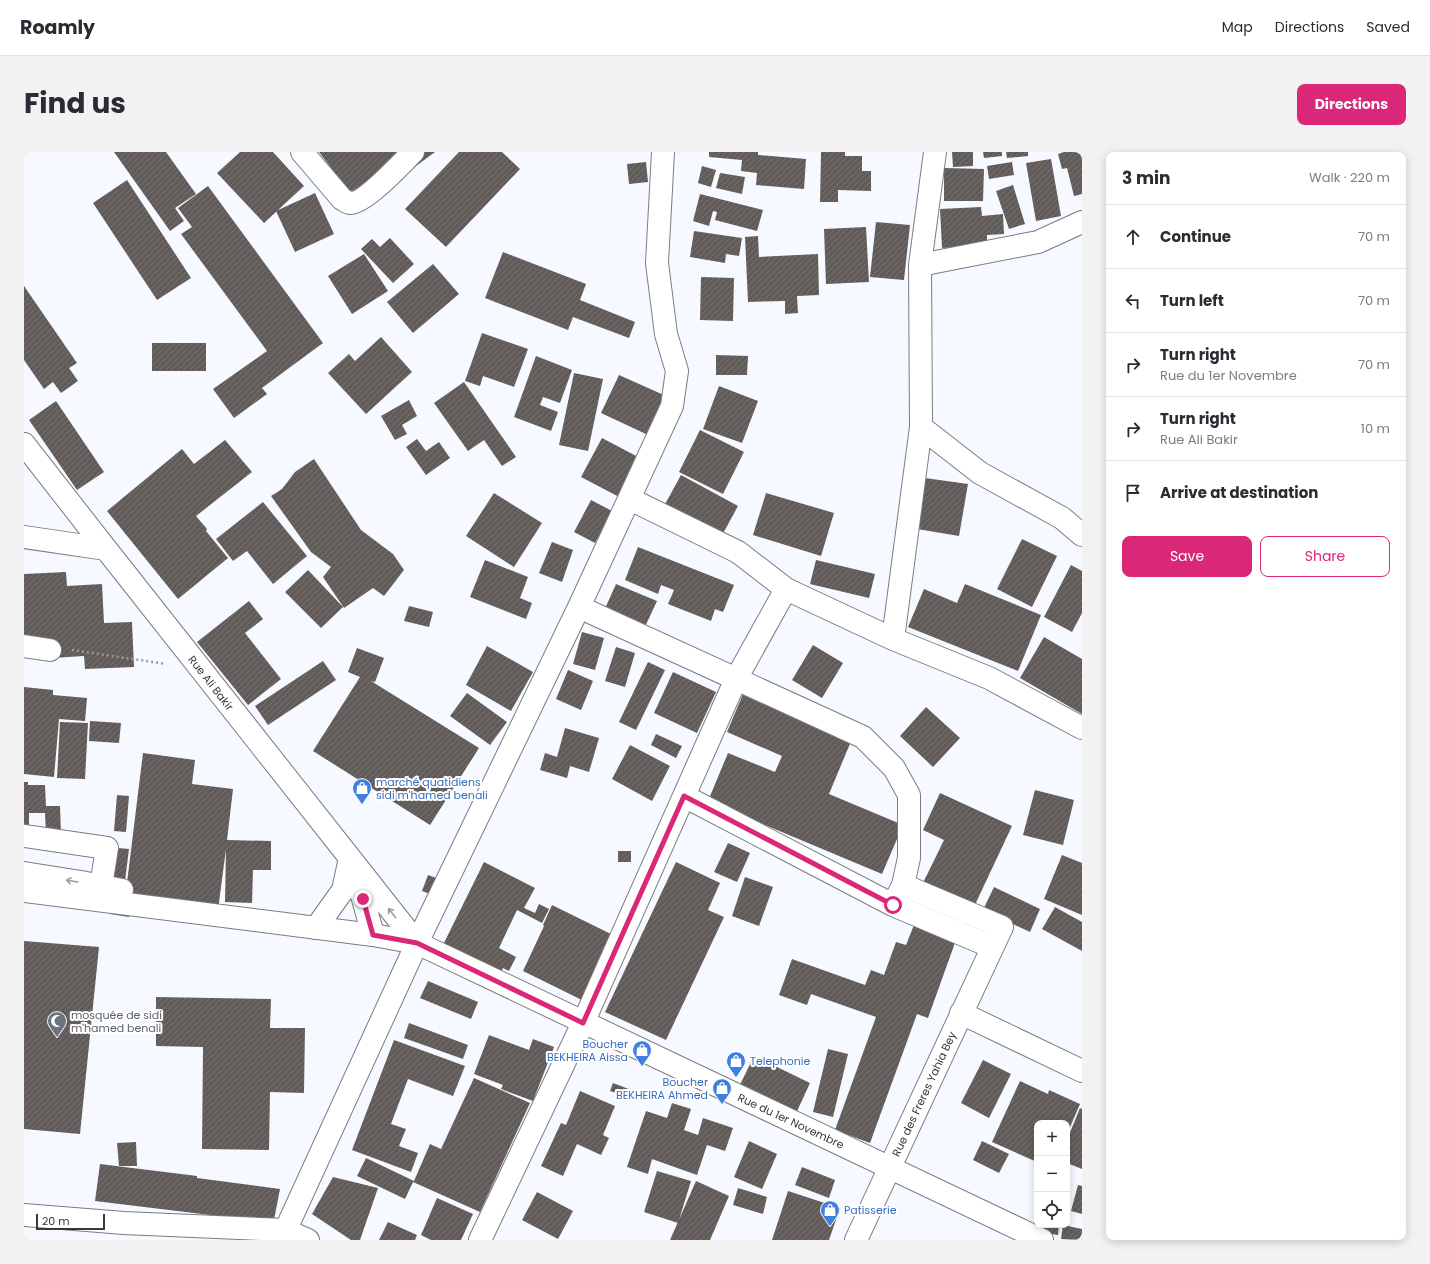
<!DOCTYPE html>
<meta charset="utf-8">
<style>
:root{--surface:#fff;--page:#f2f2f3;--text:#2b2b33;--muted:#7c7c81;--line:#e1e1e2;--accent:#db2777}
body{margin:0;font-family:Poppins,sans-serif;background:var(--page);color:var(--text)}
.controls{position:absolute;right:12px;bottom:12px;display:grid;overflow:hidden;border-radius:8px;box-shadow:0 2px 10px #0003}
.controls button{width:36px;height:36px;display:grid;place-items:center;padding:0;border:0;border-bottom:1px solid var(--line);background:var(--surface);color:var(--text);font:20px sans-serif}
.scale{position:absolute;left:12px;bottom:10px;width:69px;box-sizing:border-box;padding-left:4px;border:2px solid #37383a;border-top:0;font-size:11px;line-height:14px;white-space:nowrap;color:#37383a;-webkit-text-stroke:3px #fff;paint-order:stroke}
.stop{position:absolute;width:12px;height:12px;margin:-9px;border:3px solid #db2777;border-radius:50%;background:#fff}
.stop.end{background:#db2777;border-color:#fff;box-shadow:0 1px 4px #0008}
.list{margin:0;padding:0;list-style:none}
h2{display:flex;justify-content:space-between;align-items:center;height:52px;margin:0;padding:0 16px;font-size:17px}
h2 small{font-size:13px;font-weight:400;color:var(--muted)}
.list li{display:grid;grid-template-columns:26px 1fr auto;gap:12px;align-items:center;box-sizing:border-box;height:64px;padding:0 16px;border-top:1px solid var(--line)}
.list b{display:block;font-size:15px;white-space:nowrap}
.list p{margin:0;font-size:13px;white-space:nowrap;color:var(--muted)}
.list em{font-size:13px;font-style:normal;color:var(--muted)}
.actions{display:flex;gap:8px;padding:12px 16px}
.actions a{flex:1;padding:9px 0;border:1px solid var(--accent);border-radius:8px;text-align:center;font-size:14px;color:var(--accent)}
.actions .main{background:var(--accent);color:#fff}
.icon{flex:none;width:22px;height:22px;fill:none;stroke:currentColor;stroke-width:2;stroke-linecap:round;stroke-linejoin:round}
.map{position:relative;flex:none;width:1058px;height:1088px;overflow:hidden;border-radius:8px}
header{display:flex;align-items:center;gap:24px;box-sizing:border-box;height:56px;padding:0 20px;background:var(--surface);border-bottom:1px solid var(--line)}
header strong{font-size:19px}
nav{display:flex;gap:22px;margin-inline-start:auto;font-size:14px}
.intro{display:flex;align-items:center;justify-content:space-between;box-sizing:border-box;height:96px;padding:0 24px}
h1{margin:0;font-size:28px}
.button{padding:10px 18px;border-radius:8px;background:var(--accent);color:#fff;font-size:14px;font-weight:700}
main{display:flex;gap:24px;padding:0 24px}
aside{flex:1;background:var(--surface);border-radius:8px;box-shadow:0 2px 10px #0003}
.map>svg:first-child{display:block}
.building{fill:url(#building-hatch)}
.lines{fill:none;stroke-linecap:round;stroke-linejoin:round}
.minor-casing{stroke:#7a7c81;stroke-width:24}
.major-casing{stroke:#7a7c81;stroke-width:24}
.path{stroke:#999b9f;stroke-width:2.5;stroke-dasharray:2 3;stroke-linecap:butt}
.minor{stroke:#fff;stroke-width:22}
.major{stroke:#fff;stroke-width:22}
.oneway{stroke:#9b9c9c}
.route{stroke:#db2777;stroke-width:5}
.labels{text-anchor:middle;stroke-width:4;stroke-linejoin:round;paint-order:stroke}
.street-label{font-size:11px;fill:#37383a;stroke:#fff}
.shop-label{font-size:11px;fill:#366cbe;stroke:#fff;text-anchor:start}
.worship-label{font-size:11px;fill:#5b616d;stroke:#fff;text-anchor:start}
</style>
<header>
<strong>Roamly</strong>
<nav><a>Map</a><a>Directions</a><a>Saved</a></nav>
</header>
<div class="intro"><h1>Find us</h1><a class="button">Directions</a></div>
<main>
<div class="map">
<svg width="1058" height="1088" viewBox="0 0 1058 1088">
<defs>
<pattern id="building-hatch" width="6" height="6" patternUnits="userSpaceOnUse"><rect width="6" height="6" fill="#615c59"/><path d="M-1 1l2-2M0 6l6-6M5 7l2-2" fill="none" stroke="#75716e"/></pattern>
</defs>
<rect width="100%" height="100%" fill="#f6f9ff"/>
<path class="building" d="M 90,0 L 142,0 L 172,42 L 151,56 L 160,69 L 146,79 Z
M 216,0 L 249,0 L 280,34 L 240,71 L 193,21 Z
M 295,0 L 411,0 L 337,55 Z
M 435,0 L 478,0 L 496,17 L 422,95 L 381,57 Z
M 685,0 L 734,0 L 734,3 L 782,7 L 780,37 L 732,33 L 733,21 L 717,19 L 718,8 L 685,5 Z
M 797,0 L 821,0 L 821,4 L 838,4 L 838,19 L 847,19 L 847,39 L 814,38 L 814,50 L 796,50 Z
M 928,0 L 949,0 L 949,14 L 929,15 Z
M 959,0 L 978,0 L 978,4 L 960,6 Z
M 982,0 L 1004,0 L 1004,4 L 983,6 Z
M 1040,0 L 1058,0 L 1058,42 L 1050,44 L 1043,16 L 1038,17 L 1034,2 Z
M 1027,7 L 1037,64 L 1012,69 L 1002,11 Z
M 622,10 L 624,30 L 605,32 L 603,12 Z
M 988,10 L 990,23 L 965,27 L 963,14 Z
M 678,14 L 692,18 L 687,35 L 674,31 Z
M 920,16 L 960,17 L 959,49 L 920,49 Z
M 696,21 L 721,25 L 718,42 L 692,36 Z
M 103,28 L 167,126 L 133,148 L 69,51 Z
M 989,33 L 1001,72 L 985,77 L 972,39 Z
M 184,34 L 299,191 L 238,236 L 243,242 L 210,266 L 189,237 L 243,199 L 157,82 L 168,75 L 154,56 Z
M 291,41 L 310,82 L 271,100 L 252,59 Z
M 676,42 L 739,58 L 733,79 L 691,68 L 693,60 L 689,59 L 685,74 L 669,69 Z
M 957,55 L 958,64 L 979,62 L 980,82 L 963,83 L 963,94 L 918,96 L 916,57 Z
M 852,70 L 886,73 L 880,128 L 846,125 Z
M 842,75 L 845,130 L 802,132 L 800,77 Z
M 670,79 L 718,86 L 715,104 L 702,102 L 701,111 L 666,105 Z
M 734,84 L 735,105 L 794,102 L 795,143 L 773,144 L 774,161 L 761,162 L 761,149 L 724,150 L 721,85 Z
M 366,86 L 390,112 L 369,131 L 337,97 L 348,87 L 356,95 Z
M 479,100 L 562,132 L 556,148 L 611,170 L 605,186 L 549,165 L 544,178 L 461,146 Z
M 340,102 L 364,139 L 328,162 L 304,124 Z
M 409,112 L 435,142 L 389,181 L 363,150 Z
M 677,125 L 710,126 L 709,169 L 676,168 Z
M 0,134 L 53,211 L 45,216 L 54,229 L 37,241 L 29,230 L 20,237 L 0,208 Z
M 458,181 L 504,197 L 490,235 L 459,224 L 456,234 L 441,229 Z
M 357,185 L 388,220 L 342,262 L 304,221 L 325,202 L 331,209 Z
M 128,191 L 182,191 L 182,219 L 128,219 Z
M 692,203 L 724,204 L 723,223 L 692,223 Z
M 512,204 L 548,218 L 536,251 L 519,245 L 516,253 L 534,260 L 527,279 L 490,265 Z
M 550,221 L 579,227 L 564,299 L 535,293 Z
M 595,223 L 642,244 L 624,283 L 577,261 Z
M 440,230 L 492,305 L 478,314 L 460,288 L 444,299 L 410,251 Z
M 695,234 L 734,249 L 718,291 L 679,277 Z
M 385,248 L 393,264 L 378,273 L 383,282 L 371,288 L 357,264 Z
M 32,249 L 80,320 L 53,338 L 5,268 Z
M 676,278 L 720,300 L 699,342 L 655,320 Z
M 578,286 L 618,307 L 597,346 L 557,325 Z
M 393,287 L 402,299 L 415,290 L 426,306 L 402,323 L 382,295 Z
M 201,288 L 228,320 L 172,364 L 183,377 L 182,379 L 204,406 L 154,447 L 83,359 L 158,297 L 170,312 Z
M 290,307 L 337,378 L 369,402 L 380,418 L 360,444 L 349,436 L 320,456 L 299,425 L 307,415 L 287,400 L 247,344 L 258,337 L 271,320 Z
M 657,323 L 714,354 L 696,387 L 639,356 Z
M 901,326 L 944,332 L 935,384 L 893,377 Z
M 470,341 L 518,371 L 490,415 L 442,384 Z
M 742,341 L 810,361 L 797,404 L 729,383 Z
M 567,348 L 588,359 L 571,391 L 550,380 Z
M 239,350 L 283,404 L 249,432 L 223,399 L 209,409 L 192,387 Z
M 998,387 L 1033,404 L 1008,455 L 973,437 Z
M 528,390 L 549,398 L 538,430 L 515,421 Z
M 614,395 L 710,433 L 699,460 L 691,457 L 687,469 L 644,452 L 650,438 L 637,433 L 634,442 L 601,428 Z
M 461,408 L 504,425 L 496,446 L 508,451 L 502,467 L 446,445 Z
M 792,408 L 851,422 L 845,446 L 786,432 Z
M 1047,413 L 1058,419 L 1058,461 L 1048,480 L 1020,465 Z
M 284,418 L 319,455 L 297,476 L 261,440 Z
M 42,420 L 43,434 L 78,432 L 80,471 L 108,470 L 110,515 L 61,517 L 60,504 L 29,506 L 0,493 L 0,422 Z
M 592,432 L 633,449 L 619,479 L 579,461 Z
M 941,432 L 1017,463 L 994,519 L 884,475 L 900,437 L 933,451 Z
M 225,449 L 239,467 L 221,481 L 257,527 L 224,553 L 173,490 Z
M 385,454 L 409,460 L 405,475 L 380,469 Z
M 558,480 L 580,486 L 571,518 L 549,512 Z
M 1020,485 L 1058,507 L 1058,562 L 996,526 Z
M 789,493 L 819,511 L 798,546 L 768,528 Z
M 463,494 L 509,520 L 487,559 L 442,533 Z
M 592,495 L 611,501 L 601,535 L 581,529 Z
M 333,496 L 360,506 L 351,530 L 347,529 L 455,596 L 406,673 L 289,599 L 336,525 L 324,520 Z
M 299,509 L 312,528 L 244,573 L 231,554 Z
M 624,510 L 641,518 L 612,578 L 595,570 Z
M 544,518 L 569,529 L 557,558 L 532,547 Z
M 649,520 L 692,540 L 673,581 L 630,561 Z
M 0,535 L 29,538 L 29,543 L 63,546 L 61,569 L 35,567 L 30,625 L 0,622 Z
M 443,541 L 483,570 L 466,593 L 426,564 Z
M 719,542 L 828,587 L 805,642 L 879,673 L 858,722 L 684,649 L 704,601 L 751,620 L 758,604 L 703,580 Z
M 902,555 L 936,586 L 909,615 L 876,584 Z
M 66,569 L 97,571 L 95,591 L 65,589 Z
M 36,570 L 64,571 L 61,627 L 33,626 Z
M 541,576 L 575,586 L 565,620 L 546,614 L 543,626 L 516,618 L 521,601 L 533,605 Z
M 632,582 L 658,594 L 652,606 L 627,593 Z
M 606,593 L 646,614 L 628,649 L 588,627 Z
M 119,601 L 171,608 L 168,632 L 209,637 L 203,688 L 247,689 L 247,718 L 229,718 L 228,751 L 201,750 L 202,697 L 194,758 L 107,747 L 105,765 L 86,762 L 88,745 L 101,747 Z
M 0,630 L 4,630 L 4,633 L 21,633 L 22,654 L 36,654 L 37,682 L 22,683 L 21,661 L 5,661 L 5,674 L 0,674 Z
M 1011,638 L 1050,648 L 1039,693 L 999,683 Z
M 916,641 L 988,674 L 949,757 L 898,733 L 920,688 L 899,678 Z
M 93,643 L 105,644 L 102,680 L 90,679 Z
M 704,691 L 726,701 L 713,730 L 690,720 Z
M 82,695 L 105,697 L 101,729 L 78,726 Z
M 594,699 L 607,699 L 607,710 L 594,710 Z
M 1038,703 L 1058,711 L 1058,763 L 1020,747 Z
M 460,710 L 511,736 L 500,756 L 511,761 L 515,752 L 525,757 L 518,771 L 493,758 L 475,796 L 492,805 L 485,819 L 479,816 L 473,828 L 416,799 Z
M 652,710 L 696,731 L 684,758 L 700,765 L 642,888 L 581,860 Z
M 404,723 L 415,727 L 409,743 L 398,739 Z
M 721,725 L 749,735 L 735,774 L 708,764 Z
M 970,735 L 1016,757 L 1006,780 L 959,758 Z
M 528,753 L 593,785 L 562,850 L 499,819 L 520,774 L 519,773 Z
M 1031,755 L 1058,770 L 1058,799 L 1018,777 Z
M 890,773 L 932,788 L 904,866 L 893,862 L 846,991 L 811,978 L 852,865 L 787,842 L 783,853 L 755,843 L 768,807 L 841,833 L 847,818 L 860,823 L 872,790 L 882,793 Z
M 0,789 L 75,795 L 56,982 L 0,977 Z
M 404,829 L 454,850 L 447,867 L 396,846 Z
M 132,845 L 247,847 L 246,876 L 281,876 L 280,941 L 246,940 L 245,998 L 178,997 L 179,895 L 132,894 Z
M 385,871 L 444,893 L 439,907 L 380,886 Z
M 465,883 L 505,898 L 509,887 L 530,895 L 509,949 L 477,937 L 479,933 L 450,922 Z
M 370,888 L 441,914 L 429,944 L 384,927 L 367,972 L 382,977 L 375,994 L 394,1001 L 387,1020 L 328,998 Z
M 804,897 L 824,902 L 809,965 L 789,960 Z
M 730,904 L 786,931 L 769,968 L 712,941 Z
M 959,908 L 987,922 L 965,966 L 937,951 Z
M 450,926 L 506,951 L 456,1060 L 389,1030 L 381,1047 L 333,1024 L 342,1006 L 390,1029 L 406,992 L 417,997 Z
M 996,929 L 1024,942 L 1025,938 L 1056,952 L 1043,982 L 1043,971 L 1013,971 L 1013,1010 L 968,990 Z
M 589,931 L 610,939 L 608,946 L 586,939 Z
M 556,939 L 591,954 L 579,983 L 585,986 L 577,1003 L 553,992 L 539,1024 L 517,1014 L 537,971 L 542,973 Z
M 648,951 L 667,957 L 660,978 L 674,983 L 679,966 L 709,976 L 701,999 L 683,993 L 673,1023 L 628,1007 L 624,1022 L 603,1015 L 622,959 L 643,966 Z
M 1056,956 L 1058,957 L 1058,1017 L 1043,1011 L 1043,988 Z
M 725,989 L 753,1002 L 738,1037 L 710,1025 Z
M 958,989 L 985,1002 L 975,1021 L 949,1008 Z
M 112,990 L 113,1014 L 95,1014 L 93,991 Z
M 76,1012 L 173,1024 L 173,1026 L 256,1037 L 249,1073 L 227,1068 L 71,1049 Z
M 778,1015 L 811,1028 L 805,1046 L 771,1033 Z
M 633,1019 L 667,1029 L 654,1071 L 620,1060 Z
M 309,1025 L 354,1036 L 336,1088 L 327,1088 L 288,1062 Z
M 672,1029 L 705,1044 L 686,1088 L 646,1088 Z
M 1054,1033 L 1058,1034 L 1058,1062 L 1047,1059 Z
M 714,1036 L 743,1045 L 739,1062 L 709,1053 Z
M 764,1039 L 816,1056 L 805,1088 L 748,1088 Z
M 513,1040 L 549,1059 L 534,1087 L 498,1068 Z
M 413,1046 L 449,1062 L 437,1088 L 407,1088 L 397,1083 Z
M 364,1070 L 393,1083 L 391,1088 L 355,1088 Z
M 1016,1073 L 1035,1073 L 1034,1083 L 1015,1080 Z
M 1039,1073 L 1058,1077 L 1058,1088 L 1037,1087 Z"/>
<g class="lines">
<g class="minor-casing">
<path id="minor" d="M 278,0 L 318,47 C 320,48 324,51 326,51 C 340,52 378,11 389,0
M 911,0 L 896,113 L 897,275 L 956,321 L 1038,366 L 1058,383
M 896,113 L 1014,90 L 1058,70
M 0,292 L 82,397 L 326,706 L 339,747 L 349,783
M 606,347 L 714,400 L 762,437 L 869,487 L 965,526 L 1058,576
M 0,385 L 82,397
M 555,455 L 839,585 L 870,616 L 885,643 L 885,706 L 879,733 L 869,753
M 869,487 L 897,275
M 0,494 L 26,498
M 660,644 L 869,753 L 968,795
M 0,684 L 83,696 L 77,734
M 292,776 L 319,738 L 326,706 L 393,791
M 937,861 L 1058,919
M 0,1063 L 100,1071 L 261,1078 L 284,1088
M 257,1088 L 393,791 L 555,455 L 648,254 L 653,219 L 642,182 L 633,111 L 639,0
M 456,1088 L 559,871 L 712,527 L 762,437
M 832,1088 L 978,775 L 879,733"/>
</g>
<g class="major-casing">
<path id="major" d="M 0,721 L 57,730 L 98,738
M 0,739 L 349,783 L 393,791 L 1018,1088"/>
</g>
<path class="path" d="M 48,498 L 142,512"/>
<use href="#minor" class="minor"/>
<use href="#major" class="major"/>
</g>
<defs><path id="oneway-shaft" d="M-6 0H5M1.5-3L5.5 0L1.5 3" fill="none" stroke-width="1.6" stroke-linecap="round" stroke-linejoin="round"/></defs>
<g class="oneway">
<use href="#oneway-shaft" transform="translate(48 729) rotate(-171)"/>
<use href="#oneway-shaft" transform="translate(368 761) rotate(-128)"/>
</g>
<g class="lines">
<path class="route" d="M 339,747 L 349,783 L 393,791 L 559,871 L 660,644 L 869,753"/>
</g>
<defs>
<g id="shop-pin" transform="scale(1)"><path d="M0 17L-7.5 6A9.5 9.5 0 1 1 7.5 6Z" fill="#3f7fe0" stroke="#fff"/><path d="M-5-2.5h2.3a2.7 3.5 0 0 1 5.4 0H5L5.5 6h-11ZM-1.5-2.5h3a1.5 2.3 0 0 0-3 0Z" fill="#fff"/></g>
<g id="mosque-pin" transform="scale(1)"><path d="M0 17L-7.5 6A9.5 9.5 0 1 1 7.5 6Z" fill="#6b7280" stroke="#fff"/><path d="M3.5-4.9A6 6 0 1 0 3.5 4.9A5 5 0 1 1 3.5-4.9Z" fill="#fff"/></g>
</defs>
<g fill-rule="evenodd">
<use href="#shop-pin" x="338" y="636"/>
<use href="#mosque-pin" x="33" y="869"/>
<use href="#shop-pin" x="618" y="898"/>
<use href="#shop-pin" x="712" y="909"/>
<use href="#shop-pin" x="698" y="936"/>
<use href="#shop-pin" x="806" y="1058"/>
</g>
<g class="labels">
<g class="street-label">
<text transform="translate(187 531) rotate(52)" y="4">Rue Ali Bakir</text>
<text transform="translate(900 942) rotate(-65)" y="4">Rue des Freres Yahia Bey</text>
<text transform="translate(767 969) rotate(25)" y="4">Rue du 1er Novembre</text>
</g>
<g class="shop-label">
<text x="352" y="634">marché quatidiens<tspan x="352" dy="13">sidi m'hamed benali</tspan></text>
<text x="604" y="896" text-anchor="end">Boucher<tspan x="604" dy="13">BEKHEIRA Aissa</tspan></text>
<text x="726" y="913">Telephonie</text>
<text x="684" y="934" text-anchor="end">Boucher<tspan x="684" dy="13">BEKHEIRA Ahmed</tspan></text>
<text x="820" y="1062">Patisserie</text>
</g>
<g class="worship-label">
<text x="47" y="867">mosquée de sidi<tspan x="47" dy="13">m'hamed benali</tspan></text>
</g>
</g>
</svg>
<div class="controls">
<button>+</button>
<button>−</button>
<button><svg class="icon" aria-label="locate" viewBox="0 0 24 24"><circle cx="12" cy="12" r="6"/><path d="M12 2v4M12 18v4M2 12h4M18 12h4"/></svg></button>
</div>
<div class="scale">20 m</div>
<div class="stop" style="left:869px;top:753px"></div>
<div class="stop end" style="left:339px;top:747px"></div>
</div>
<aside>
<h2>3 min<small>Walk · 220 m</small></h2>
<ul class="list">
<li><svg class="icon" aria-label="ahead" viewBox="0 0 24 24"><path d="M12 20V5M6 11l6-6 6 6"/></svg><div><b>Continue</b></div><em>70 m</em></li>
<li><svg class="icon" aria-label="left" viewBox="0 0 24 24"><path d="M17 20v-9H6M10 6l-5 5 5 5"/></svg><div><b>Turn left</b></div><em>70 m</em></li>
<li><svg class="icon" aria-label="right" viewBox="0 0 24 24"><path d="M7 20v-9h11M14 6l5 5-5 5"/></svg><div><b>Turn right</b><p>Rue du 1er Novembre</p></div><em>70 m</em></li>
<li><svg class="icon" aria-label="right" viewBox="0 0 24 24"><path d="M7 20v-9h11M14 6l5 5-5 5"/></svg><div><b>Turn right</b><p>Rue Ali Bakir</p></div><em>10 m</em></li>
<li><svg class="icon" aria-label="arrive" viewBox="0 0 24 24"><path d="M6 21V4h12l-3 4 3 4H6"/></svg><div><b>Arrive at destination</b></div></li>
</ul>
<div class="actions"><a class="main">Save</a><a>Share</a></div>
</aside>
</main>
